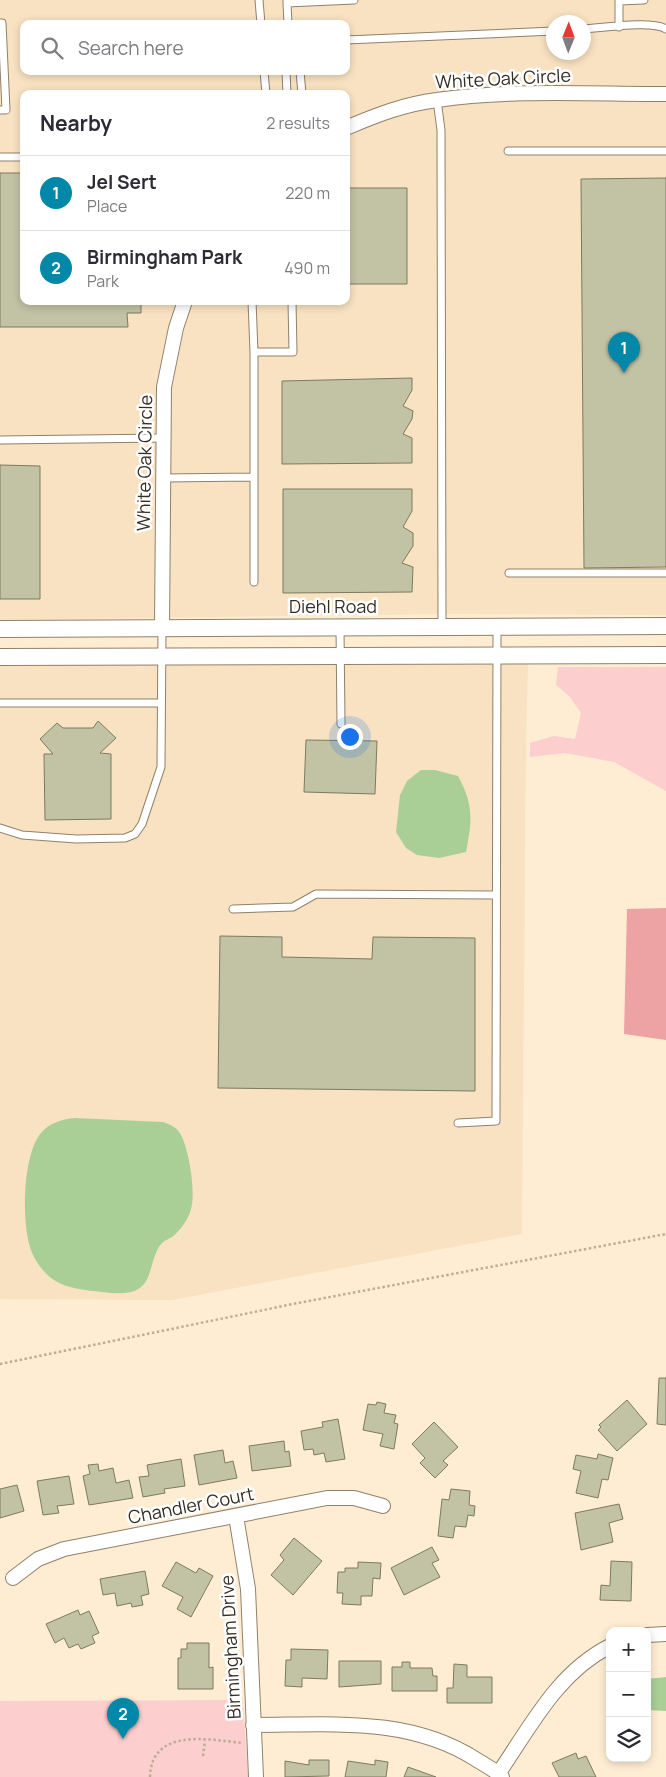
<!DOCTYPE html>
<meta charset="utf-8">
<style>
:root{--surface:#fff;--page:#f7f7f7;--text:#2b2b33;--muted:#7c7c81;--line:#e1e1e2;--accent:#0188a9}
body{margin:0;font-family:Manrope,sans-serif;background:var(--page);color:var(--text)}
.controls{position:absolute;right:15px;bottom:15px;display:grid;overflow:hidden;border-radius:10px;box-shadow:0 2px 8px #0003}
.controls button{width:45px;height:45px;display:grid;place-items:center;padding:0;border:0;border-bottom:1px solid var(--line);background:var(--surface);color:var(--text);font:25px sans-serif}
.compass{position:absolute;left:546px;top:15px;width:45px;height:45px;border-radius:50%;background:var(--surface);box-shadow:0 2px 8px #0003;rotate:1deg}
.you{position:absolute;left:349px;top:736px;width:18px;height:18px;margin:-12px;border:4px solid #fff;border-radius:50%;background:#1a73e8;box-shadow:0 0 0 8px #1a73e833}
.badge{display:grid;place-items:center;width:32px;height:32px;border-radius:50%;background:var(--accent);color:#fff;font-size:16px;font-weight:700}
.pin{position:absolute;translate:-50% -41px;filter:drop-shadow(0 1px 2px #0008)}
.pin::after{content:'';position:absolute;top:26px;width:18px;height:15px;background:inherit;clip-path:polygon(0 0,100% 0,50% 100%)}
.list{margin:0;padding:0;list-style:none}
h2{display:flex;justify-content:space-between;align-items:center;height:65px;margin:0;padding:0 20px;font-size:21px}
h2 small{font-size:16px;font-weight:400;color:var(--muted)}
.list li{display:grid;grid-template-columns:32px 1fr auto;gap:15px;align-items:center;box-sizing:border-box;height:75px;padding:0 20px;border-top:1px solid var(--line)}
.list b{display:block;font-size:19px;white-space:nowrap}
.list p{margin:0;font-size:16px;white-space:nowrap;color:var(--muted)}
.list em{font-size:16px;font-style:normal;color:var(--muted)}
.icon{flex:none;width:28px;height:28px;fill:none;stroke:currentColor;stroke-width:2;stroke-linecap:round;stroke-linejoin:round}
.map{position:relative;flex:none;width:666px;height:1777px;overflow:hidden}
.search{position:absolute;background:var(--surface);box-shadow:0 2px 8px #0003;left:20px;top:20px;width:330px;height:55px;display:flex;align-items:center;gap:12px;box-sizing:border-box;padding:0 18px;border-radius:10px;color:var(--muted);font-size:19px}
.panel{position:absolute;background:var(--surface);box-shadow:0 2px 8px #0003;left:20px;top:90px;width:330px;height:215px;border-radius:10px}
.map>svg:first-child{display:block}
.built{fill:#f8e2c1;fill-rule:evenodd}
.green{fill:#fccece}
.forest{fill:#eda3a3}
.water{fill:#a9cf96}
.building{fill:#c2c2a5;stroke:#7b7b5f}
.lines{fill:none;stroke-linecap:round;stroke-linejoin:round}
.service-casing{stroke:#918169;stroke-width:9}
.minor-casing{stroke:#918169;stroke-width:16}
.tertiary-casing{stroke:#918169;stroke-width:18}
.path{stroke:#bbad98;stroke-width:2.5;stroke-dasharray:2.5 2.5;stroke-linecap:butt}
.service{stroke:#fff;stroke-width:7}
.minor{stroke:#fff;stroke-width:14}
.tertiary{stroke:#fff;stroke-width:16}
.labels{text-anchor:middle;stroke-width:5;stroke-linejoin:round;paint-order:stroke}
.street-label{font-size:18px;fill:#352e24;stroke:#fff}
</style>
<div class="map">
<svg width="666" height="1777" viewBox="0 0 666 1777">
<rect width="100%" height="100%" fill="#ffedd3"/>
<path class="built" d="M 0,0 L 666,0 L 666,615 L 450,614 L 0,620 ZM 554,22 L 584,22 L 584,52 L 554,52 ZM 24,24 L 346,24 L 346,71 L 24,71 ZM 24,94 L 346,94 L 346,301 L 24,301 Z
M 528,663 L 526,747 L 522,1234 L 172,1300 L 0,1299 L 0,665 Z"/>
<path class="green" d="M 558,667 L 666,667 L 666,791 L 614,762 L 565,753 L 530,757 L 530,743 L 554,736 L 575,739 L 581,713 L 569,696 L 556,685 Z
M 243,1700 L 248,1777 L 0,1777 L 0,1701 Z"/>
<path class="forest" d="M 666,908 L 666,1040 L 624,1034 L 627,909 Z"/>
<path class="water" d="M 421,770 L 435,770 L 458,776 C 474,805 472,821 466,852 L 439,858 L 417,855 L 406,848 L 396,832 L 400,795 L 407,781 Z
M 75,1118 L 163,1122 C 171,1125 177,1127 181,1135 C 189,1150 196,1192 191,1209 C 189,1218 180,1231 172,1237 C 169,1239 165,1240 162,1243 C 145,1262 159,1297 112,1293 C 95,1291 68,1290 54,1280 C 46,1275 38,1265 34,1257 C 20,1232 22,1155 41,1133 C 49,1123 63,1119 75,1118 Z
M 666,1677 L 666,1711 L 647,1710 L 647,1679 Z"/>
<path class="building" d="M 0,173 L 24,173 L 24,301 L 141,301 L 141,313 L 127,313 L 128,327 L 0,327 Z
M 666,178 L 666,567 L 584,568 L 581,179 Z
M 346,188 L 407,188 L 407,284 L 346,284 Z
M 412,378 L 412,390 L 403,406 L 413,411 L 412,419 L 403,434 L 412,438 L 412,463 L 282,464 L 282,381 Z
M 0,465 L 40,466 L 40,599 L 0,599 Z
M 283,489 L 412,489 L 412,511 L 403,527 L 413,533 L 413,546 L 402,563 L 413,567 L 412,592 L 283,593 Z
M 98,721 L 116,738 L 100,753 L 111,754 L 111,819 L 45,820 L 44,754 L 53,754 L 40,739 L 57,723 L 63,728 L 93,728 Z
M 306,740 L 377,741 L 375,794 L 304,792 Z
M 220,936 L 282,937 L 282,957 L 372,959 L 373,937 L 475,938 L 475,1091 L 218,1088 Z
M 659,1378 L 666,1378 L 666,1425 L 657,1424 Z
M 627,1400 L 647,1424 L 617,1451 L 598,1430 L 601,1427 L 599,1425 Z
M 377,1402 L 386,1404 L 384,1413 L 396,1415 L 394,1423 L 398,1424 L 394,1449 L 380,1446 L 383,1434 L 363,1430 L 368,1404 L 376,1405 Z
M 338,1419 L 345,1459 L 326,1462 L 324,1453 L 314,1455 L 313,1449 L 304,1450 L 301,1431 L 323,1427 L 322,1422 Z
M 434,1422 L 458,1447 L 443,1461 L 448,1465 L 435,1478 L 420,1463 L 425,1458 L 412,1444 Z
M 284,1441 L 285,1452 L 289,1451 L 291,1466 L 252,1471 L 249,1446 Z
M 223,1450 L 225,1463 L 233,1461 L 237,1478 L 199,1485 L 194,1455 Z
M 598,1454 L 613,1458 L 608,1480 L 602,1479 L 598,1498 L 576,1493 L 581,1471 L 573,1469 L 576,1455 L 597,1459 Z
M 181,1459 L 185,1486 L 164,1489 L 165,1493 L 143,1497 L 139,1477 L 149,1476 L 147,1465 Z
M 98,1464 L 99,1471 L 113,1468 L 116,1483 L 129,1480 L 133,1498 L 89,1505 L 83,1476 L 90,1474 L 88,1465 Z
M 69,1476 L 74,1504 L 57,1506 L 59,1513 L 43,1515 L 37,1481 Z
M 17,1485 L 24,1511 L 0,1518 L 0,1489 Z
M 451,1489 L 470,1491 L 469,1505 L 475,1506 L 474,1516 L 468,1515 L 466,1527 L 455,1526 L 453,1538 L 438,1536 L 442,1499 L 449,1500 Z
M 619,1504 L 623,1519 L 609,1523 L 613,1542 L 581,1550 L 575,1513 Z
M 294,1538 L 322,1561 L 293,1595 L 271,1575 L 284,1560 L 280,1555 Z
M 432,1547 L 439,1560 L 432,1563 L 440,1577 L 404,1595 L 391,1568 Z
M 611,1561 L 632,1562 L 631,1601 L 600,1600 L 601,1585 L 610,1586 Z
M 176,1562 L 196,1573 L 199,1568 L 213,1576 L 191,1617 L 177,1609 L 183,1597 L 162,1586 Z
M 358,1562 L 381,1563 L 380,1579 L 373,1578 L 372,1596 L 361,1596 L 361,1605 L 342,1604 L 343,1593 L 337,1593 L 338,1572 L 345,1572 L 345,1568 L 358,1568 Z
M 145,1571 L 149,1594 L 141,1596 L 143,1605 L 132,1607 L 131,1603 L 117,1606 L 115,1593 L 103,1595 L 100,1579 Z
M 78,1610 L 80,1615 L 89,1611 L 99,1633 L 92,1636 L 95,1643 L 81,1649 L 78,1644 L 69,1648 L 64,1638 L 55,1643 L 46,1624 Z
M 187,1643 L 209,1643 L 209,1668 L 213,1667 L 213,1689 L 178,1689 L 178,1658 L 181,1658 L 181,1649 L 187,1649 Z
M 291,1649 L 328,1650 L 327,1679 L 302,1678 L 302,1687 L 285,1686 L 286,1660 L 291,1660 Z
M 339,1661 L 381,1661 L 381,1684 L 339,1687 Z
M 402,1662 L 410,1662 L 410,1668 L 432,1668 L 433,1676 L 437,1676 L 437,1691 L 392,1691 L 392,1667 L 402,1667 Z
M 454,1664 L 467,1665 L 467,1677 L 492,1677 L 492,1703 L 447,1703 L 447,1688 L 453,1688 Z
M 576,1753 L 578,1759 L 586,1756 L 596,1777 L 559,1777 L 552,1763 Z
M 309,1760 L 329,1760 L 329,1776 L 285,1777 L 285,1761 L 309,1765 Z
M 375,1760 L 388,1762 L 386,1777 L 345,1777 L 348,1761 L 375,1765 Z
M 408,1767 L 436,1777 L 404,1777 Z"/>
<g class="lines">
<g class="service-casing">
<path id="service" d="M 259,0 L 261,24
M 287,0 L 287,3 L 354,0
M 619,0 L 619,27
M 619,1 L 644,0
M 287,3 L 288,24
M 0,23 L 2,23 L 6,110 L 0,110
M 584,29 C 602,28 652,20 666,29
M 346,40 L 554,31
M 264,71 L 266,94
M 286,71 L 287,94
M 300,71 L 302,94
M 437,100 L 441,130 L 442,626
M 508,151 L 666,151
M 0,157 L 24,157
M 252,301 L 254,352 L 293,352 L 292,301
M 254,352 L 254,582
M 0,440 L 163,438
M 163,478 L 253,477
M 509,573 L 666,573
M 340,628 L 341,724
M 0,703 L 161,703
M 0,828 L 22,835 L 76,839 L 125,838 L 135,834 L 142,824 L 161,767 L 162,629
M 233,909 L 293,907 L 316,894 L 495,895
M 458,1123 L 496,1121 L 497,627"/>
</g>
<g class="minor-casing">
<path id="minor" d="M 346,128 C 376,115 405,104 437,100 C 510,89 592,94 666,94
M 162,628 L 164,387 L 176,328 L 185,301
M 236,1516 L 248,1589 L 256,1777
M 13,1578 L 38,1559 L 64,1549 L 327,1498 L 354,1498 L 383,1506
M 647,1635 L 666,1634
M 253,1725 C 330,1725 409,1716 477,1760 C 485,1765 495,1770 502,1777
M 498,1774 C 531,1726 557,1673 610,1646"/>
</g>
<g class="tertiary-casing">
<path id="tertiary" d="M 0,629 L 666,626
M 0,657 L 666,655"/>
</g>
<path class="path" d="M 0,1364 L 298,1303 L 666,1234
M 203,1756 L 205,1741
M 150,1777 C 151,1728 208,1739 242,1743"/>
<use href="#service" class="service"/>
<use href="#minor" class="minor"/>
<use href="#tertiary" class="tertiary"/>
</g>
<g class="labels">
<g class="street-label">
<text transform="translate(503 79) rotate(-3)" y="6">White Oak Circle</text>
<text transform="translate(145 463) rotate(-89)" y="6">White Oak Circle</text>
<text x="333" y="613">Diehl Road</text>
<text transform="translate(191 1506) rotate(-11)" y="6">Chandler Court</text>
<text transform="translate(231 1647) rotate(-93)" y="6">Birmingham Drive</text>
</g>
</g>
</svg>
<div class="controls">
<button>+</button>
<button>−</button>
<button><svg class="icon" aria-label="layers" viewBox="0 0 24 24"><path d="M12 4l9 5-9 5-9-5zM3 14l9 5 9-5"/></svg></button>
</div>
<svg class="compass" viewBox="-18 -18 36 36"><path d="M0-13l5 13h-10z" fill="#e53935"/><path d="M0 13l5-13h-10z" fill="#7c7c81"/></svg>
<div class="you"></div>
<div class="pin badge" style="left:624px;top:373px">1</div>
<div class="pin badge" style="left:123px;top:1739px">2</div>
<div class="search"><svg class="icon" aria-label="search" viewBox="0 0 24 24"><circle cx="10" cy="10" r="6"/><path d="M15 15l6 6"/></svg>Search here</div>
<section class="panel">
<h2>Nearby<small>2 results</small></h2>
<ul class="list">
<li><span class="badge">1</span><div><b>Jel Sert</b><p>Place</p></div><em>220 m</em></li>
<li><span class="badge">2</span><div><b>Birmingham Park</b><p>Park</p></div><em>490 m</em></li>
</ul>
</section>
</div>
